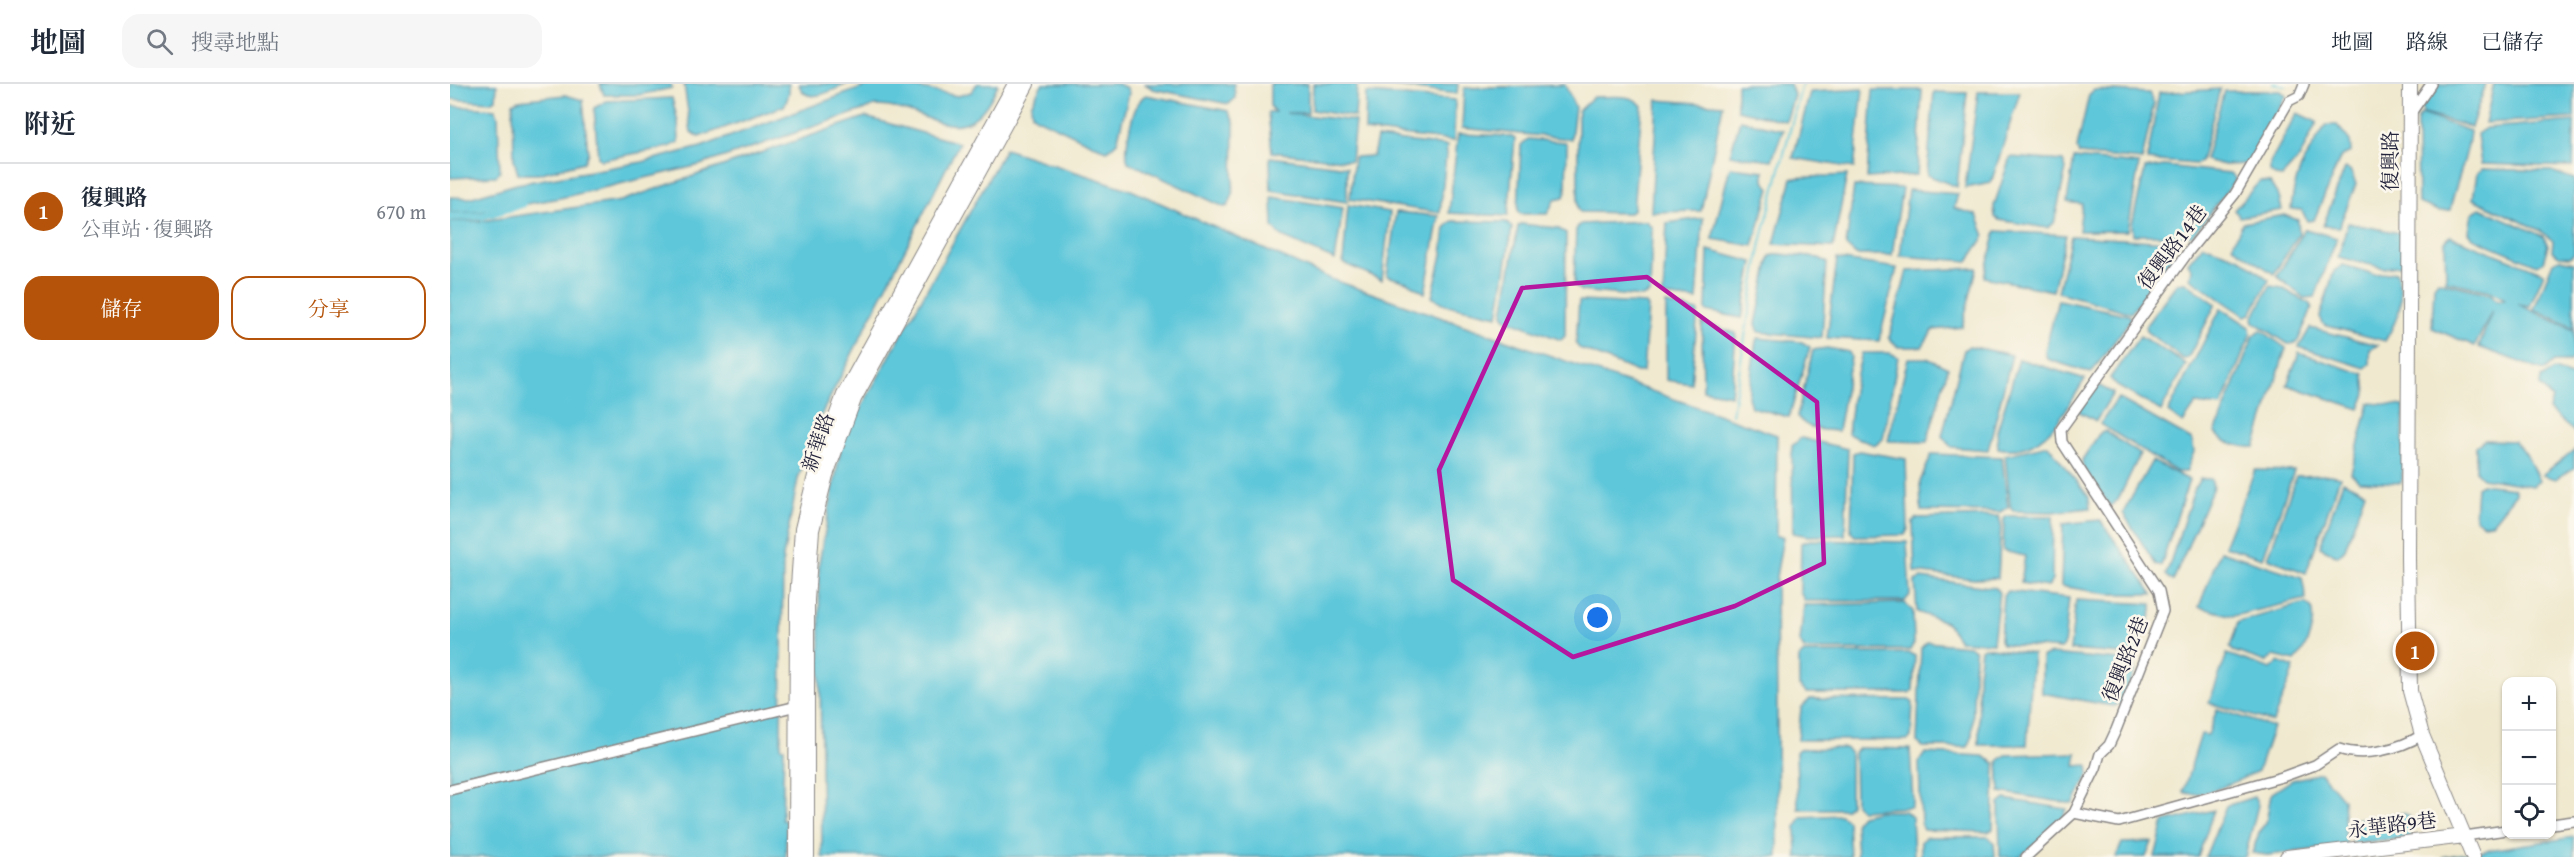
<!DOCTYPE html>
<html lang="zh-TW">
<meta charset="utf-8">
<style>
:root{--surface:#fff;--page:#f6f6f7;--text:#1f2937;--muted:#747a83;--line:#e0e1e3;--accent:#b45309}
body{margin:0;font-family:"Gentium Book Plus","Noto Serif TC",serif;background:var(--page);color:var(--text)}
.controls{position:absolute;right:18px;bottom:18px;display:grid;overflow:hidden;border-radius:12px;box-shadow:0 2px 4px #0004}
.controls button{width:54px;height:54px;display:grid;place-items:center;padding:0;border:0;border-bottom:2px solid var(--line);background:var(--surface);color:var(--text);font:30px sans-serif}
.you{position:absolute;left:1148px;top:534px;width:21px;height:21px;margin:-15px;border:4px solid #fff;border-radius:50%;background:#1a73e8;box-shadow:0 0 0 9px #1a73e833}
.badge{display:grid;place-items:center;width:39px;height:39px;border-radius:50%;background:var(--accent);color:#fff;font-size:20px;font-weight:700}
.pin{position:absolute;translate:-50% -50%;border:3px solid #fff;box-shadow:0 2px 6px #0006}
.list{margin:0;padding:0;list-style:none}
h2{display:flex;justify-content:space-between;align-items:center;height:78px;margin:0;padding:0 24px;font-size:26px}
h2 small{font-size:20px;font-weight:400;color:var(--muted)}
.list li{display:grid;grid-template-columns:39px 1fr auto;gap:18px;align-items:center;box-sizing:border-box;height:96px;padding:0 24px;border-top:2px solid var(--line)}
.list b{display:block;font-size:22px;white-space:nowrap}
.list p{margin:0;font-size:20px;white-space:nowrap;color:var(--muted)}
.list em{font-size:20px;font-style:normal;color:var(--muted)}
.actions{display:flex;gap:12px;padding:18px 24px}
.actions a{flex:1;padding:14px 0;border:2px solid var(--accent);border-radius:18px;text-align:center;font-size:21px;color:var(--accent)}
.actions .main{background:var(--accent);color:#fff}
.icon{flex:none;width:33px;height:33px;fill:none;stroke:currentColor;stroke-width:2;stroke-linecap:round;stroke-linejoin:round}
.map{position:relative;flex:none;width:2124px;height:773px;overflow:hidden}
header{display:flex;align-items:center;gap:36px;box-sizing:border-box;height:84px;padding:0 30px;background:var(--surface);border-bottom:2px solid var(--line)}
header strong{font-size:28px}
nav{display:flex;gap:33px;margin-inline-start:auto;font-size:21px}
.search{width:420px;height:54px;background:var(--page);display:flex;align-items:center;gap:15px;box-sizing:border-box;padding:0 21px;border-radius:18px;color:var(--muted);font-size:22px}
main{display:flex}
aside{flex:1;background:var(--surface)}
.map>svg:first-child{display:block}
.water{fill:#5fc7da;stroke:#40748a;stroke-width:1.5}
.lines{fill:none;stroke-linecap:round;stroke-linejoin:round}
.stream{stroke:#5fc7da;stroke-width:2}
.canal{stroke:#5fc7da;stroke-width:8}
.street-casing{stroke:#898685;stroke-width:12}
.secondary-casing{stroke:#898685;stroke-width:16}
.street{stroke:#fff;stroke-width:9}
.secondary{stroke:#fff;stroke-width:14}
.marked{fill:none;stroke:#b5179e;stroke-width:4.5;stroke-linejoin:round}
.labels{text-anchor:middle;stroke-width:5;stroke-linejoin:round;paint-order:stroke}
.street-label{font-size:20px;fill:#22223b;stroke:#fbf7ec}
</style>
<header>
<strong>地圖</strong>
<div class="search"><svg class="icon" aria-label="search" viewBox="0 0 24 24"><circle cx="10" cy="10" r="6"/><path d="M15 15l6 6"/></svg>搜尋地點</div>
<nav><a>地圖</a><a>路線</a><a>已儲存</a></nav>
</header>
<main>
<aside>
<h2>附近<small></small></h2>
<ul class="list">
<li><span class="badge">1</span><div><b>復興路</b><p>公車站 · 復興路</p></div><em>670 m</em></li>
</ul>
<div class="actions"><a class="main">儲存</a><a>分享</a></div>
</aside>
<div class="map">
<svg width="2124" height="773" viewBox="0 0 2124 773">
<rect width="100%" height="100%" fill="#fbf7ec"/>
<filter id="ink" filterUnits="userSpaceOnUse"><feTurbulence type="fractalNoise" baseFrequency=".0167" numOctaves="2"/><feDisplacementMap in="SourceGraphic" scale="12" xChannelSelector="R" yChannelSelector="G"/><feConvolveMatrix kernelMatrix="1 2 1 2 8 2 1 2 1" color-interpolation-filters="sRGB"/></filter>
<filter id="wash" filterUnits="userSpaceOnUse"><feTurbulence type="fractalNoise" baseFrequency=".008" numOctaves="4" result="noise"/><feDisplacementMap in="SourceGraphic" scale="24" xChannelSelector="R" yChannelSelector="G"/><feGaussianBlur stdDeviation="1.35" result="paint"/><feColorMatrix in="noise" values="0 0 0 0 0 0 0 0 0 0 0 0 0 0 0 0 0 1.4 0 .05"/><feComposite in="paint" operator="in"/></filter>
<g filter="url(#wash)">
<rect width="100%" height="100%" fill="#f0e9cf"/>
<path class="water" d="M 0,0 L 47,0 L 46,15 L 40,18 L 0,15 Z
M 150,0 L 221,0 L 222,4 L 189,11 L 154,11 Z
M 234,0 L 339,0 C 340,8 338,15 334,22 L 249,53 L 241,48 Z
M 349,0 L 397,0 C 382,6 355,23 349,0 Z
M 422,0 L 447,0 L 508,12 L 521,8 L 527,0 L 548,0 C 515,77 477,20 425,22 L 250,81 L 110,114 L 31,128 L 0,129 L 0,113 L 19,114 L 67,100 L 192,78 L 251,63 Z
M 592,0 L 668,0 L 677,4 L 679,9 L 667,58 L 657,67 L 585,33 L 582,30 L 581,21 Z
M 695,0 L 784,0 L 785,14 L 779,20 L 703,5 Z
M 820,0 L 858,0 L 858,29 L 836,29 L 905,37 L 901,77 L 822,68 L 818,28 L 825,28 L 820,22 Z
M 863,0 L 907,0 L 905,33 L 862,26 Z
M 924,0 L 1008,0 L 1007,10 Z
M 1287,0 L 1340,0 L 1344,11 L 1336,37 L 1287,26 Z
M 1985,0 L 2036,0 L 2021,43 L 1974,30 L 1971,24 Z
M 2044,0 L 2124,0 L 2124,34 L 2035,39 Z
M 1115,1 L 1125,23 L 1121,55 L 1012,44 L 1014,4 Z
M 1413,5 L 1404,84 L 1343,74 L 1360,8 Z
M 1770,5 L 1751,78 L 1746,80 L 1697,76 L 1709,9 Z
M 1423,6 L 1472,6 L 1467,91 L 1417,94 Z
M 1644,6 L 1699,9 L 1704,19 L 1692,76 L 1629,70 L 1627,64 L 1639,11 Z
M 1774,7 L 1831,7 L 1836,12 L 1799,80 L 1774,81 L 1755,76 Z
M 1484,8 L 1517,9 L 1507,103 L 1477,91 Z
M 1528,8 L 1570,8 L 1541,99 L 1515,104 Z
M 916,9 L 1005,16 L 1004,57 L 915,47 Z
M 115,11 L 133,16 L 138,69 L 134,78 L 88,90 L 68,90 L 64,76 L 63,19 L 69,16 Z
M 696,11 L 778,27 L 784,38 L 783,110 L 778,122 L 774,123 L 678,78 C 673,65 683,17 696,11 Z
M 1143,13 C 1158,14 1182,8 1192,22 L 1183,126 L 1180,129 L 1130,128 L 1128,124 L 1128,27 Z
M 222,14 L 228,38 L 229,58 L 219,63 L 151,76 L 148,73 L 144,24 L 157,17 Z
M 1207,16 L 1273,21 L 1251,127 L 1201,128 Z
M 0,22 L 45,25 L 48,32 L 50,88 L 46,92 L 0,94 Z
M 1847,29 L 1867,38 L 1850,73 L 1832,93 L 1825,92 L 1820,88 L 1820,79 Z
M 1971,30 L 2020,47 C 2018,75 2005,99 2000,126 L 1989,127 L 1968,119 L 1967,36 Z
M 415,33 L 509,59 L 357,359 L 360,360 L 348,395 L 333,473 L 331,663 L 334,664 L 332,736 L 336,737 L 336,773 L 0,773 L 0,137 L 31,137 L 171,117 Z
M 1290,36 L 1333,46 L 1322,76 L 1280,71 Z
M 2124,37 L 2123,83 L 2031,80 L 2027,50 L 2036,44 Z
M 1876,41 L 1887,41 L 1900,57 L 1901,68 L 1891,72 L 1864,136 L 1857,137 L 1852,126 L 1841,125 C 1845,86 1856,73 1876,41 Z
M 1008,50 L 1061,52 L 1065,55 L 1058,132 L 999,129 Z
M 927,54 L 997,62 L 990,129 L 900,115 L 904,73 L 923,72 Z
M 1078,55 L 1115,58 L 1117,61 L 1116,107 L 1114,113 L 1105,115 L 1097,130 L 1070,130 L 1068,127 L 1071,61 Z
M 555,65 L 681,106 L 881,195 L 1327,351 L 1326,452 L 1333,453 L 1326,493 L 1328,773 L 372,773 L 369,479 L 392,358 Z
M 820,73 L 897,83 L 897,118 L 821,106 Z
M 1560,73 L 1613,77 L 1616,85 L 1604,139 L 1597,144 L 1549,136 L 1545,133 L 1544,122 Z
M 1624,74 L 1689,80 L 1678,147 L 1629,147 L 1632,120 L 1617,118 Z
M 1714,82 L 1780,89 L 1786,95 L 1743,151 L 1683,151 L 1682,140 L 1695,85 Z
M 1280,83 L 1314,87 L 1314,97 L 1320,104 L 1303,162 L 1262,155 Z
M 1895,84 L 1900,86 L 1906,100 L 1889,143 L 1873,142 Z
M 2032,85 L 2101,87 L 2124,95 L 2124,169 L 2120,173 L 2109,172 L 2102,167 L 2103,157 L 2089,146 L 2023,115 L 2027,89 Z
M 1397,91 L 1383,163 L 1324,160 L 1342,94 Z
M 1810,97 L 1820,99 L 1829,113 L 1832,126 L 1790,133 L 1784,126 Z
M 1404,102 L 1452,104 L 1442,171 L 1406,171 L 1396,162 Z
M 1458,106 L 1508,110 L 1504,124 L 1527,131 L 1535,152 L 1518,177 L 1450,172 Z
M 822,113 L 893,124 L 885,176 L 832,153 L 823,143 Z
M 898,121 L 940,128 L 932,196 L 893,179 Z
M 2030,124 L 2093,152 L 2098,161 L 2093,178 L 2087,181 L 2023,154 L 2019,148 L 2022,129 Z
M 946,128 L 989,132 L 975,209 L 957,198 L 937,192 Z
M 1834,131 L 1848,136 L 1849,150 L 1824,190 L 1782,162 L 1793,139 Z
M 1253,134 L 1247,216 L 1213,212 L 1217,139 Z
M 1002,137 L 1057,138 L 1062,144 L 1048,232 L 997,221 L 982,213 L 992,171 L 995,144 Z
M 1196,137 L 1202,144 L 1200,209 L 1192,213 L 1131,207 L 1124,200 L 1126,145 L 1131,140 Z
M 1898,139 L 1949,149 L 1953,155 L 1953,181 L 1934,184 L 1888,173 Z
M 1071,140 L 1107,144 L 1116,149 L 1115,252 L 1111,256 L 1056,235 L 1053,230 L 1068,142 Z
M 1855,145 L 1887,154 L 1865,213 L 1854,214 L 1827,192 Z
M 1546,147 L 1616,151 L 1603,207 L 1534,193 Z
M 1621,152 L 1720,158 L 1724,172 L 1681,229 L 1608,208 Z
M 2000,152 L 2094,189 L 2080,222 L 2068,220 L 2124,246 L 2124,270 L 2120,278 L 2104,278 L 2094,287 L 2029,263 L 2042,227 L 2025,262 L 1982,244 L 1984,202 L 1988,197 L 2041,210 L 2047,217 L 2055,215 L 2040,207 L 1996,197 L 1995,158 Z
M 1753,161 L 1790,174 L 1819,196 L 1801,230 L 1795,232 L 1740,194 L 1742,186 L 1738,179 Z
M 1258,166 L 1303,178 L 1292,234 L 1256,227 Z
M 1329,170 L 1369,174 L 1377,178 L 1372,254 L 1309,248 L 1306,240 L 1320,172 Z
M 1387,175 L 1447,184 L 1429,257 L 1377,254 Z
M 2110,175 L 2124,178 L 2124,244 L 2084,225 L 2103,178 Z
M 1893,181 L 1924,190 L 1946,188 C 1955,216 1950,232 1935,257 L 1874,241 L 1870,233 L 1884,187 Z
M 1527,184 L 1512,243 L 1483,246 L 1472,263 L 1448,263 L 1439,254 L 1457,187 Z
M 1735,198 L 1766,220 L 1738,274 L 1733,275 L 1697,248 L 1696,241 L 1727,199 Z
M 1820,202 L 1832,204 L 1860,220 L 1862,224 L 1847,259 L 1838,260 L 1804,238 L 1803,234 Z
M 1608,216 L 1679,231 L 1681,235 L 1641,289 L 1597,275 L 1595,267 Z
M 1129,217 L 1196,220 L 1198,223 L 1193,288 L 1187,288 L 1129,264 L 1126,260 Z
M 1216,220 L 1248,227 L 1241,300 L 1216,296 Z
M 1771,224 L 1800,243 L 1801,250 L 1771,323 L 1746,320 L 1733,339 L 1718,328 Z
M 1252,239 L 1286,249 L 1281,311 L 1253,306 Z
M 1860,244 L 1928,261 L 1920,265 L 1920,280 L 1915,284 L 1849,263 Z
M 1811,246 L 1836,264 L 1805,363 C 1793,364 1772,359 1765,349 L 1804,251 Z
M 1690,252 L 1736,280 L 1711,327 L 1667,302 L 1660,294 Z
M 1308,254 L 1352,258 L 1360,263 L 1339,333 L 1301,323 L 1298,313 L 1306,257 Z
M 1519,262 L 1562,271 L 1538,366 L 1501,363 L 1492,352 L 1514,266 Z
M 1377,264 L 1399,268 L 1401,273 L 1388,347 C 1372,346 1357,346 1347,332 L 1363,266 Z
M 1412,269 L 1440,269 L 1448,273 L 1433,355 L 1424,361 L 1398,350 L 1403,306 Z
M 1849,269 L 1914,290 L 1916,310 L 1910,325 L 1837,301 Z
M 1458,274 L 1477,274 L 1498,284 L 1477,358 L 1438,357 Z
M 1569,275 L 1635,295 C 1614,328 1594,374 1548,364 L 1547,347 Z
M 2104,286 L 2124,293 L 2124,348 L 2099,326 L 2102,315 L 2090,302 L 2091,294 Z
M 1646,300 L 1663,309 L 1646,337 L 1628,327 Z
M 1668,314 L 1742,356 L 1744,368 L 1736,388 L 1727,388 L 1650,340 Z
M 1919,319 L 1954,322 L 1952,399 L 1909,397 L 1901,389 Z
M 1655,347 L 1690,370 L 1668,416 L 1660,422 L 1633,384 L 1632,376 L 1649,350 Z
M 1351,354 L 1398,365 L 1395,451 L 1358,452 L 1343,449 L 1342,362 Z
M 2034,356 L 2064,357 L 2076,370 L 2089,397 L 2083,402 L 2032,394 L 2026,388 L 2026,362 Z
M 1598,361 L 1639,413 L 1640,424 L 1602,428 L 1563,427 L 1560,422 L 1555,371 Z
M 2124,366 L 2124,384 L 2106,395 L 2092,391 Z
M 1409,367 L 1456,375 L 1458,445 L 1455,451 L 1405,452 L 1401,448 L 1403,369 Z
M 1482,370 L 1552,373 L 1558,423 L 1550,428 L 1471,427 L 1470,398 Z
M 1702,377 L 1739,396 L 1711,482 L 1706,481 L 1673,429 Z
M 1805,386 L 1844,387 L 1813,474 L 1774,462 Z
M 1880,391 L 1890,393 L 1856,489 L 1818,474 L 1846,392 Z
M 1750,395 L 1761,395 L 1763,403 L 1723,497 L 1716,491 L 1745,403 Z
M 1893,397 L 1915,408 L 1895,465 L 1888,472 L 1870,463 Z
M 2032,400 L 2064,404 L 2066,409 L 2042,439 L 2033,440 L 2025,434 L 2027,403 Z
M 1548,432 L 1551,439 L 1548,494 L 1524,495 L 1465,488 L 1463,438 L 1467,434 Z
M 1557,432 L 1603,432 L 1602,496 L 1598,503 L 1571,499 L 1575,472 L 1553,467 L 1554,435 Z
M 1650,436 L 1703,510 L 1659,510 L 1611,502 L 1613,440 Z
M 1360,456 L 1457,458 L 1460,511 L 1455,517 L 1355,517 L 1350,508 L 1351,459 Z
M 1770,467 L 1852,493 L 1856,515 L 1783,532 L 1749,523 Z
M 1471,494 L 1546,504 L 1549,508 L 1543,559 L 1509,557 L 1496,538 L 1467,528 L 1465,497 Z
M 1557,507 L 1619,514 L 1614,562 L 1611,565 L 1552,560 L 1550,556 L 1553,512 Z
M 1626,516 L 1702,520 L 1702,527 L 1686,571 L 1620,566 Z
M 1454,519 L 1463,527 L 1464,559 L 1460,566 L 1359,566 L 1354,565 L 1350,558 L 1354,521 Z
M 1855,519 L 1861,524 C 1866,541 1857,564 1845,577 L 1824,572 L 1816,578 L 1783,567 L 1780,563 L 1788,538 Z
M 1477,558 L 1519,562 L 1525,566 L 1522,654 L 1518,663 L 1473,663 L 1467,658 L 1471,564 Z
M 1534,563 L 1583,570 L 1577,661 L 1529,661 L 1528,590 L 1531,565 Z
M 1354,569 L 1459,569 L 1465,572 L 1463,606 L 1460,609 L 1357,609 L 1349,602 L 1349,574 Z
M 1600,570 L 1681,577 L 1685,587 L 1671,620 L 1663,622 L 1592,609 L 1592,573 Z
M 1777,570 L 1821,585 L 1829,578 L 1844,584 L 1823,638 L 1759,619 Z
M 1360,615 L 1460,616 L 1463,619 L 1461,653 L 1458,656 L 1348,656 L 1351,624 Z
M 1767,625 L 1823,643 L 1808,687 C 1789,696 1752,716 1733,708 L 1751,650 L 1758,651 Z
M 1409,664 L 1460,665 L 1463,717 L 1461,723 L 1411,726 L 1405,720 L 1404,669 Z
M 1349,665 L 1395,664 L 1400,668 L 1400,720 L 1396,725 L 1348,725 L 1346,668 Z
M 1475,669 L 1533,672 L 1545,679 L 1543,745 L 1538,748 L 1473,746 L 1471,741 L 1469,678 Z
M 1627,669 L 1625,682 L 1638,681 L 1639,690 L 1623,720 L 1550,708 L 1548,677 L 1556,671 Z
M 1871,689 L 1893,715 L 1896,762 L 1817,771 L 1802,769 L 1810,746 L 1816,739 L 1821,710 L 1842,696 Z
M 1804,713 L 1808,721 L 1795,773 L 1755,773 L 1776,722 Z
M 1555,715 L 1617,725 L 1613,735 L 1593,755 L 1569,773 L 1550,773 L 1549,720 Z
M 1764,726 L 1748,773 L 1705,773 L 1714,738 Z
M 1428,727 L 1455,727 L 1462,733 L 1464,773 L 1407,773 L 1405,738 L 1411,731 Z
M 1954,729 L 1958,732 L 1961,754 L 1902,759 L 1900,739 L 1906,735 Z
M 1391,731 L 1398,737 L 1400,773 L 1347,773 L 1346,743 L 1351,733 Z
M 1476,753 L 1539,753 L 1544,759 L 1545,773 L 1471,773 L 1471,757 Z
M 2124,753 L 2124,773 L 1992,773 Z
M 1702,758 L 1696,773 L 1666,773 L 1672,759 Z"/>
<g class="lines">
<path class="stream" d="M 1670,0 L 1678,0
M 1823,0 L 1836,2
M 1282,330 L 1311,158 L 1352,0"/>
<path class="canal" d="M 0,133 L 32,132 L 72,120"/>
</g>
</g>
<g filter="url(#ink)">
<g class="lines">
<g class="street-casing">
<path id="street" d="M 1961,29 L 1981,0
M 0,706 L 351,621
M 1624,729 L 1669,738 L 1832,693 L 1865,681 L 1889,665 C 1915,674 1949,665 1972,651
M 2102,740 L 2124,737
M 2015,752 L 2056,746
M 1576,773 L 1624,729 L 1646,684 L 1650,670 L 1659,661 L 1666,646 L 1713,527 L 1709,507 L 1612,358 L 1611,345 L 1739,167 L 1785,110 L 1839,17 L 1849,12 L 1854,0"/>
</g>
<g class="secondary-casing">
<path id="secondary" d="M 1960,0 L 1958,474 L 1960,607 L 1972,651 L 2023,773
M 346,773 L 347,516 L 352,445 L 366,388 L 394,311 L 565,0
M 357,773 L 357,516 L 362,446 L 376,391 L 404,315 L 577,0
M 1837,773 L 2015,752"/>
</g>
<use href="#street" class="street"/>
<use href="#secondary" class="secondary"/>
</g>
</g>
<path class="marked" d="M 1197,193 L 1367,318 L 1374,479 L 1285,522 L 1123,573 L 1003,496 L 989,386 L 1072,204 Z"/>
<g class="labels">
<g class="street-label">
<text transform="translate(1940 77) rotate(-90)" y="7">復興路</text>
<text transform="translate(1722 163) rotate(-53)" y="7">復興路14巷</text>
<text transform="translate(368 358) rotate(-71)" y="7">新華路</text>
<text transform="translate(1675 575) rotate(-68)" y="7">復興路2巷</text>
<text transform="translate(1942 741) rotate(-7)" y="7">永華路9巷</text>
</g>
</g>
</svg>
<div class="controls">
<button>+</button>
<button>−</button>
<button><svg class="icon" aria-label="locate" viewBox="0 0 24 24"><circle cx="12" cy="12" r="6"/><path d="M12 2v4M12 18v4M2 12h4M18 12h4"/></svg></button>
</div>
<div class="you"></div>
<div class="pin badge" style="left:1965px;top:567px">1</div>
</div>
</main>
